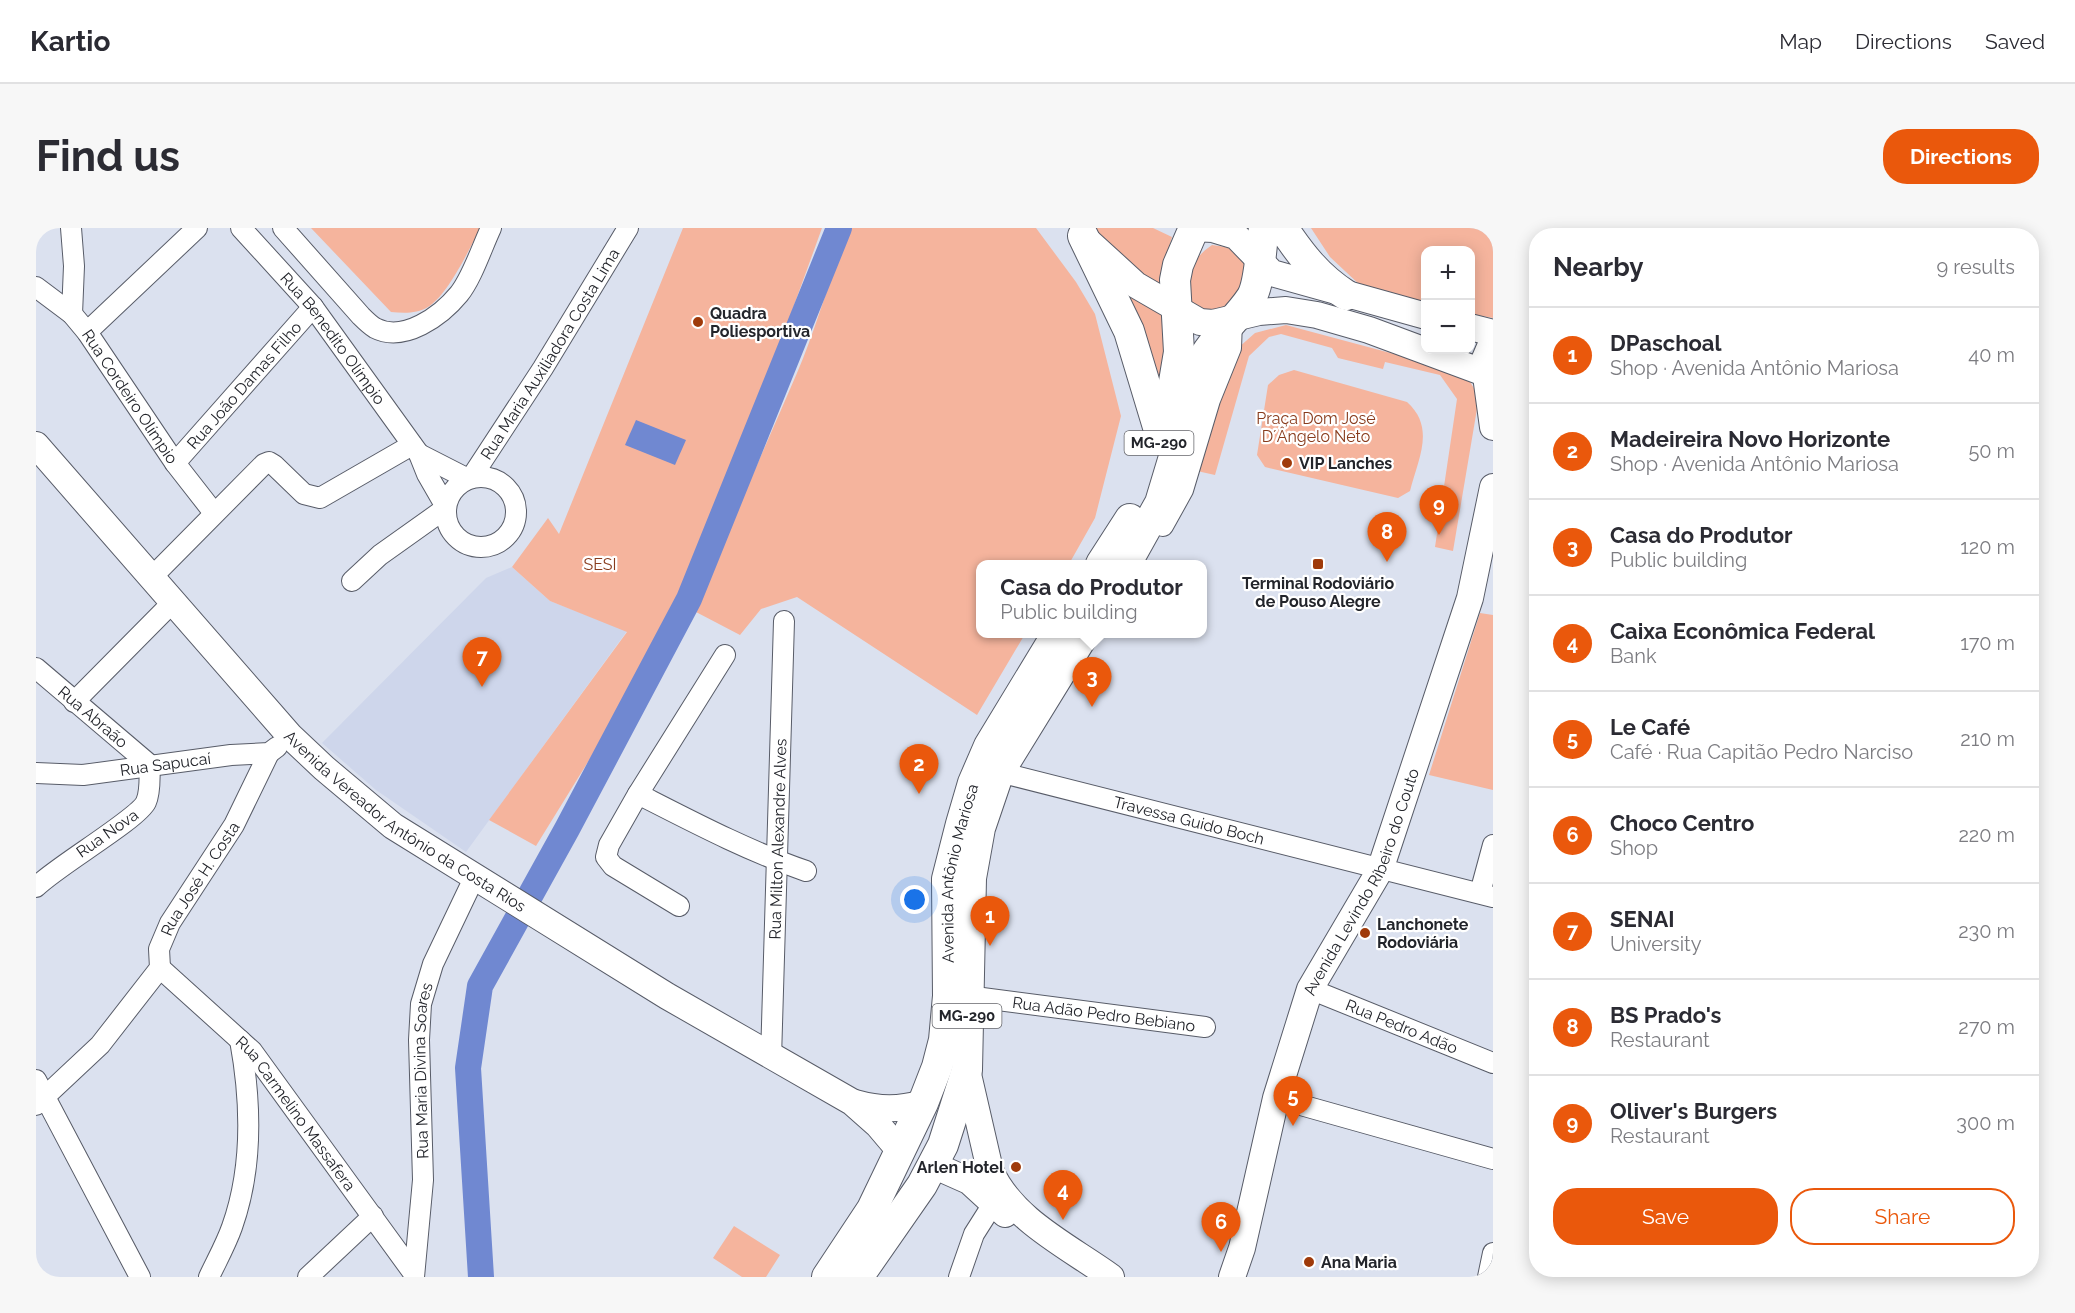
<!DOCTYPE html>
<meta charset="utf-8">
<style>
:root{--surface:#fff;--page:#f7f7f7;--text:#2b2b33;--muted:#7c7c81;--line:#e1e1e2;--accent:#ea580c}
body{margin:0;font-family:Raleway,sans-serif;background:var(--page);color:var(--text)}
.controls{position:absolute;right:18px;top:18px;display:grid;overflow:hidden;border-radius:12px;box-shadow:0 3px 15px #0003}
.controls button{width:54px;height:54px;display:grid;place-items:center;padding:0;border:0;border-bottom:2px solid var(--line);background:var(--surface);color:var(--text);font:30px sans-serif}
.you{position:absolute;left:879px;top:672px;width:21px;height:21px;margin:-15px;border:4px solid #fff;border-radius:50%;background:#1a73e8;box-shadow:0 0 0 9px #1a73e833}
.badge{display:grid;place-items:center;width:39px;height:39px;border-radius:50%;background:var(--accent);color:#fff;font-size:20px;font-weight:700}
.pin{position:absolute;translate:-50% -50px;filter:drop-shadow(0 2px 3px #0008)}
.pin::after{content:'';position:absolute;top:32px;width:21px;height:18px;background:inherit;clip-path:polygon(0 0,100% 0,50% 100%)}
.popup{position:absolute;left:940px;top:332px;width:231px;height:78px;box-sizing:border-box;display:grid;place-content:center;border-radius:12px;background:var(--surface);filter:drop-shadow(0 2px 4px #0005);font-size:20px;white-space:nowrap;color:var(--muted)}
.popup b{font-size:22px;color:var(--text)}
.popup::after{content:'';position:absolute;left:50%;top:100%;margin-left:-12px;border:12px solid transparent;border-top-color:var(--surface)}
.list{margin:0;padding:0;list-style:none}
h2{display:flex;justify-content:space-between;align-items:center;height:78px;margin:0;padding:0 24px;font-size:26px}
h2 small{font-size:20px;font-weight:400;color:var(--muted)}
.list li{display:grid;grid-template-columns:39px 1fr auto;gap:18px;align-items:center;box-sizing:border-box;height:96px;padding:0 24px;border-top:2px solid var(--line)}
.list b{display:block;font-size:22px;white-space:nowrap}
.list p{margin:0;font-size:20px;white-space:nowrap;color:var(--muted)}
.list em{font-size:20px;font-style:normal;color:var(--muted)}
.actions{display:flex;gap:12px;padding:18px 24px}
.actions a{flex:1;padding:14px 0;border:2px solid var(--accent);border-radius:24px;text-align:center;font-size:21px;color:var(--accent)}
.actions .main{background:var(--accent);color:#fff}
.map{position:relative;flex:none;width:1457px;height:1049px;overflow:hidden;border-radius:24px}
header{display:flex;align-items:center;gap:36px;box-sizing:border-box;height:84px;padding:0 30px;background:var(--surface);border-bottom:2px solid var(--line)}
header strong{font-size:28px}
nav{display:flex;gap:33px;margin-inline-start:auto;font-size:21px}
.intro{display:flex;align-items:center;justify-content:space-between;box-sizing:border-box;height:144px;padding:0 36px}
h1{margin:0;font-size:42px}
.button{padding:15px 27px;border-radius:24px;background:var(--accent);color:#fff;font-size:21px;font-weight:700}
main{display:flex;gap:36px;padding:0 36px}
aside{flex:1;background:var(--surface);border-radius:24px;box-shadow:0 3px 15px #0003}
.map>svg:first-child{display:block}
.built{fill:#ced6eb}
.green{fill:#f5b49d}
.water{fill:#7088d1}
.lines{fill:none;stroke-linecap:round;stroke-linejoin:round}
.river{stroke:#7088d1;stroke-width:26}
.minor-casing{stroke:#585c68;stroke-width:22}
.major-casing{stroke:#585c68;stroke-width:28}
.highway-casing{stroke:#585c68;stroke-width:32}
.minor{stroke:#fff;stroke-width:20}
.major{stroke:#fff;stroke-width:26}
.highway{stroke:#fff;stroke-width:30}
.poi-dot{fill:#9f3a0a;stroke:#fff;stroke-width:2}
.labels{text-anchor:middle;stroke-width:4.5;stroke-linejoin:round;paint-order:stroke}
.shield{fill:#fff;stroke:#65666b;stroke-width:1.5}
.shield-label{font-size:15px;font-weight:bold;fill:#23252b}
.poi-label{font-size:16px;font-weight:bold;fill:#23252b;stroke:#fff;text-anchor:start}
.street-label{font-size:16px;fill:#23252b;stroke:#fff}
.park-label{font-size:16px;fill:#883b1c;stroke:#fff}
</style>
<header>
<strong>Kartio</strong>
<nav><a>Map</a><a>Directions</a><a>Saved</a></nav>
</header>
<div class="intro"><h1>Find us</h1><a class="button">Directions</a></div>
<main>
<div class="map">
<svg width="1457" height="1049" viewBox="0 0 1457 1049">
<rect width="100%" height="100%" fill="#dbe1ef"/>
<path class="built" d="M 476,339 L 514,373 L 591,403 L 430,624 L 340,562 L 286,515 L 450,350 Z"/>
<path class="green" d="M 275,0 L 445,0 C 432,22 413,66 392,79 C 381,86 367,85 355,84 Z
M 647,0 L 786,0 L 723,174 L 651,352 L 584,482 L 500,618 L 453,592 L 591,404 L 514,373 L 476,339 L 512,290 L 523,306 Z
M 816,0 L 1000,0 L 1040,54 L 1059,86 L 1085,188 L 1059,290 L 1033,336 L 945,336 L 945,406 L 989,406 L 941,487 L 761,369 L 725,381 L 704,407 L 660,384 C 691,303 727,224 761,145 C 782,97 793,47 816,0 Z
M 1055,0 L 1117,0 L 1136,9 L 1127,40 L 1127,62 L 1110,54 Z
M 1275,0 L 1457,0 L 1457,90 L 1435,86 L 1434,22 L 1390,22 L 1389,76 L 1325,58 L 1294,29 Z
M 1176,17 C 1220,21 1210,45 1201,77 L 1176,88 L 1155,76 C 1147,50 1154,32 1176,17 Z
M 1080,49 L 1133,83 L 1125,191 Z
M 1250,97 L 1429,145 L 1443,169 L 1417,323 L 1399,319 L 1421,171 L 1404,147 L 1349,134 L 1347,141 L 1302,130 L 1296,120 L 1245,106 L 1233,109 L 1213,128 L 1179,247 L 1161,243 L 1202,120 L 1219,105 Z
M 1258,142 L 1371,174 C 1400,200 1382,231 1374,263 L 1362,270 L 1229,239 L 1221,227 L 1232,157 L 1243,147 Z
M 1444,385 L 1457,387 L 1457,562 L 1393,547 Z
M 698,998 L 744,1027 L 730,1049 L 706,1049 L 677,1030 Z"/>
<path class="water" d="M 600,192 L 650,212 L 639,237 L 589,217 Z"/>
<g class="lines">
<path class="river" d="M 445,1049 L 432,840 L 444,758 L 531,601 L 653,371 L 803,0"/>
<g class="minor-casing">
<g id="minor">
<path d="M 35,0 L 38,38 L 36,86"/>
<path id="s1" d="M 205,0 L 277,79 L 383,226 L 391,246 L 410,279"/>
<path d="M 247,0 L 325,88 C 329,92 334,97 339,100 C 368,115 405,88 423,66 C 436,50 446,19 455,0"/>
<path id="s2" d="M 0,59 L 36,86 L 51,104 L 139,235 L 178,285"/>
<path d="M 51,104 L 161,0"/>
<path d="M 383,226 L 432,251"/>
<path id="s3" d="M 139,235 L 277,79"/>
<circle cx="445" cy="284" r="35"/>
<path id="s4" d="M 435,250 L 507,140 L 592,0"/>
<path d="M 1127,298 L 1147,262 L 1174,172 L 1195,120 L 1196,92"/>
<path d="M 117,348 L 228,236 L 233,234 L 238,237 L 268,266 L 284,270 L 376,217"/>
<path d="M 316,353 L 344,327 L 410,280"/>
<path id="s5" d="M 0,440 L 114,537 C 113,548 115,563 110,574 C 102,591 21,638 0,659"/>
<path d="M 38,474 L 138,373"/>
<path id="s6" d="M 963,544 L 1457,669"/>
<path id="s7" d="M 0,545 L 47,547 L 195,527 L 233,525 L 241,519"/>
<path d="M 602,566 C 657,594 712,623 770,643"/>
<path d="M 1444,665 L 1457,617"/>
<path d="M 643,678 L 577,638 L 570,629 L 573,617 L 602,566 L 689,427"/>
<path id="s8" d="M 124,740 L 216,823 L 378,1046"/>
<path id="s9" d="M 1274,761 L 1457,835"/>
<path id="s10" d="M 931,768 L 1169,799"/>
<path id="s11" d="M 735,830 L 748,393"/>
<path d="M 0,852 L 104,1049"/>
<path d="M 1240,870 L 1457,931"/>
<path id="s12" d="M 0,877 L 64,817 L 124,740 L 123,721 L 134,695 L 198,597 L 233,525"/>
<path d="M 173,1049 C 181,1032 190,1016 196,999 C 217,940 215,872 204,812"/>
<path d="M 272,1049 L 337,988"/>
<path id="s13" d="M 378,1049 L 387,952 L 383,812 L 385,776 L 397,736 L 439,648"/>
<path d="M 923,1049 L 938,1006 L 957,976"/>
<path d="M 1452,1049 L 1457,1025"/>
</g>
</g>
<g class="major-casing">
<g id="major">
<path d="M 1156,0 L 1177,1 L 1200,8 L 1236,45 L 1390,88"/>
<path d="M 1054,15 L 1100,57 L 1164,94 L 1177,95 L 1223,84 L 1250,82 L 1281,87 L 1333,102 L 1457,148"/>
<path d="M 1434,99 L 1457,105"/>
<path d="M 1457,112 L 1448,133 L 1457,199"/>
<path id="s14" d="M 0,217 L 254,508 L 288,540 L 357,598 L 631,768 L 816,874 L 842,897 L 864,923"/>
<path d="M 931,842 L 954,942 C 976,992 1032,1018 1075,1049"/>
<path d="M 819,875 C 844,882 863,882 887,875"/>
<path d="M 897,937 L 933,953 L 969,986"/>
<path id="s15" d="M 1196,1049 L 1206,1020 L 1240,870 L 1274,761 L 1344,642 L 1434,370 L 1457,259"/>
</g>
</g>
<g class="highway-casing">
<g id="highway">
<path d="M 1247,0 C 1265,27 1282,49 1310,67"/>
<path d="M 1047,8 L 1093,103 L 1125,209"/>
<path d="M 1134,178 L 1143,124 L 1139,52 L 1142,37 L 1158,0"/>
<path d="M 1065,336 L 1094,291"/>
<path d="M 1090,336 L 1124,275 L 1168,129 C 1181,107 1201,91 1215,70 C 1224,56 1225,18 1228,0"/>
<path id="s16" d="M 791,1049 L 836,981 L 887,875 L 901,839 L 908,812 L 912,768 L 911,651 L 925,596 L 937,555 L 953,518 L 1021,406"/>
<path d="M 822,1049 L 886,957 L 907,917 L 931,842 L 935,650 L 944,600 L 963,544 L 1048,406"/>
</g>
</g>
<use href="#minor" class="minor"/>
<use href="#major" class="major"/>
<use href="#highway" class="highway"/>
</g>
<g class="poi-dot">
<circle cx="662" cy="94" r="6"/>
<circle cx="1251" cy="235" r="6"/>
<rect x="1276" y="330" width="12" height="12" rx="3"/>
<circle cx="1329" cy="705" r="6"/>
<circle cx="980" cy="939" r="6"/>
<circle cx="1273" cy="1034" r="6"/>
</g>
<g class="labels">
<g class="shield">
<rect x="1088.5" y="203" width="69" height="24" rx="4.5"/>
<rect x="896.5" y="776" width="69" height="24" rx="4.5"/>
</g>
<g class="shield-label">
<text x="1123" y="220">MG-290</text>
<text x="931" y="793">MG-290</text>
</g>
<g class="poi-label">
<text x="674" y="91">Quadra<tspan x="674" dy="18">Poliesportiva</tspan></text>
<text x="1263" y="241">VIP Lanches</text>
<text x="1282" y="361" text-anchor="middle">Terminal Rodoviário<tspan x="1282" dy="18">de Pouso Alegre</tspan></text>
<text x="1341" y="702">Lanchonete<tspan x="1341" dy="18">Rodoviária</tspan></text>
<text x="968" y="945" text-anchor="end">Arlen Hotel</text>
<text x="1285" y="1040">Ana Maria</text>
</g>
<g class="street-label">
<text dy="6" stroke="none"><textPath href="#s1" startOffset="144">Rua Benedito Olímpio</textPath></text>
<text dy="6" stroke="none"><textPath href="#s4" startOffset="147">Rua Maria Auxiliadora Costa Lima</textPath></text>
<text dy="6" stroke="none"><textPath href="#s3" startOffset="104">Rua João Damas Filho</textPath></text>
<text dy="6" stroke="none"><textPath href="#s2" startOffset="146">Rua Cordeiro Olímpio</textPath></text>
<text dy="6" stroke="none"><textPath href="#s5" startOffset="75">Rua Abraão</textPath></text>
<text dy="6" stroke="none"><textPath href="#s7" startOffset="130">Rua Sapucaí</textPath></text>
<text dy="6" stroke="none"><textPath href="#s14" startOffset="530">Avenida Vereador Antônio da Costa Rios</textPath></text>
<text dy="6" stroke="none"><textPath href="#s6" startOffset="196">Travessa Guido Boch</textPath></text>
<text transform="translate(71 605) rotate(-35)" y="6">Rua Nova</text>
<text dy="6" stroke="none"><textPath href="#s11" startOffset="219">Rua Milton Alexandre Alves</textPath></text>
<text dy="6" stroke="none"><textPath href="#s16" startOffset="434">Avenida Antônio Mariosa</textPath></text>
<text dy="6" stroke="none"><textPath href="#s12" startOffset="286">Rua José H. Costa</textPath></text>
<text dy="6" stroke="none"><textPath href="#s15" startOffset="418">Avenida Levindo Ribeiro do Couto</textPath></text>
<text dy="6" stroke="none"><textPath href="#s10" startOffset="138">Rua Adão Pedro Bebiano</textPath></text>
<text dy="6" stroke="none"><textPath href="#s9" startOffset="99">Rua Pedro Adão</textPath></text>
<text dy="6" stroke="none"><textPath href="#s13" startOffset="207">Rua Maria Divina Soares</textPath></text>
<text dy="6" stroke="none"><textPath href="#s8" startOffset="200">Rua Carmelino Massafera</textPath></text>
</g>
<g class="park-label">
<text x="1280" y="196">Praça Dom José<tspan x="1280" dy="18">D´Ângelo Neto</tspan></text>
<text x="564" y="342">SESI</text>
</g>
</g>
</svg>
<div class="controls">
<button>+</button>
<button>−</button>
</div>
<div class="you"></div>
<div class="pin badge" style="left:954px;top:718px">1</div>
<div class="pin badge" style="left:883px;top:566px">2</div>
<div class="pin badge" style="left:1056px;top:479px">3</div>
<div class="popup"><b>Casa do Produtor</b>Public building</div>
<div class="pin badge" style="left:1027px;top:992px">4</div>
<div class="pin badge" style="left:1257px;top:898px">5</div>
<div class="pin badge" style="left:1185px;top:1024px">6</div>
<div class="pin badge" style="left:446px;top:459px">7</div>
<div class="pin badge" style="left:1351px;top:334px">8</div>
<div class="pin badge" style="left:1403px;top:307px">9</div>
</div>
<aside>
<h2>Nearby<small>9 results</small></h2>
<ul class="list">
<li><span class="badge">1</span><div><b>DPaschoal</b><p>Shop · Avenida Antônio Mariosa</p></div><em>40 m</em></li>
<li><span class="badge">2</span><div><b>Madeireira Novo Horizonte</b><p>Shop · Avenida Antônio Mariosa</p></div><em>50 m</em></li>
<li><span class="badge">3</span><div><b>Casa do Produtor</b><p>Public building</p></div><em>120 m</em></li>
<li><span class="badge">4</span><div><b>Caixa Econômica Federal</b><p>Bank</p></div><em>170 m</em></li>
<li><span class="badge">5</span><div><b>Le Café</b><p>Café · Rua Capitão Pedro Narciso</p></div><em>210 m</em></li>
<li><span class="badge">6</span><div><b>Choco Centro</b><p>Shop</p></div><em>220 m</em></li>
<li><span class="badge">7</span><div><b>SENAI</b><p>University</p></div><em>230 m</em></li>
<li><span class="badge">8</span><div><b>BS Prado's</b><p>Restaurant</p></div><em>270 m</em></li>
<li><span class="badge">9</span><div><b>Oliver's Burgers</b><p>Restaurant</p></div><em>300 m</em></li>
</ul>
<div class="actions"><a class="main">Save</a><a>Share</a></div>
</aside>
</main>
